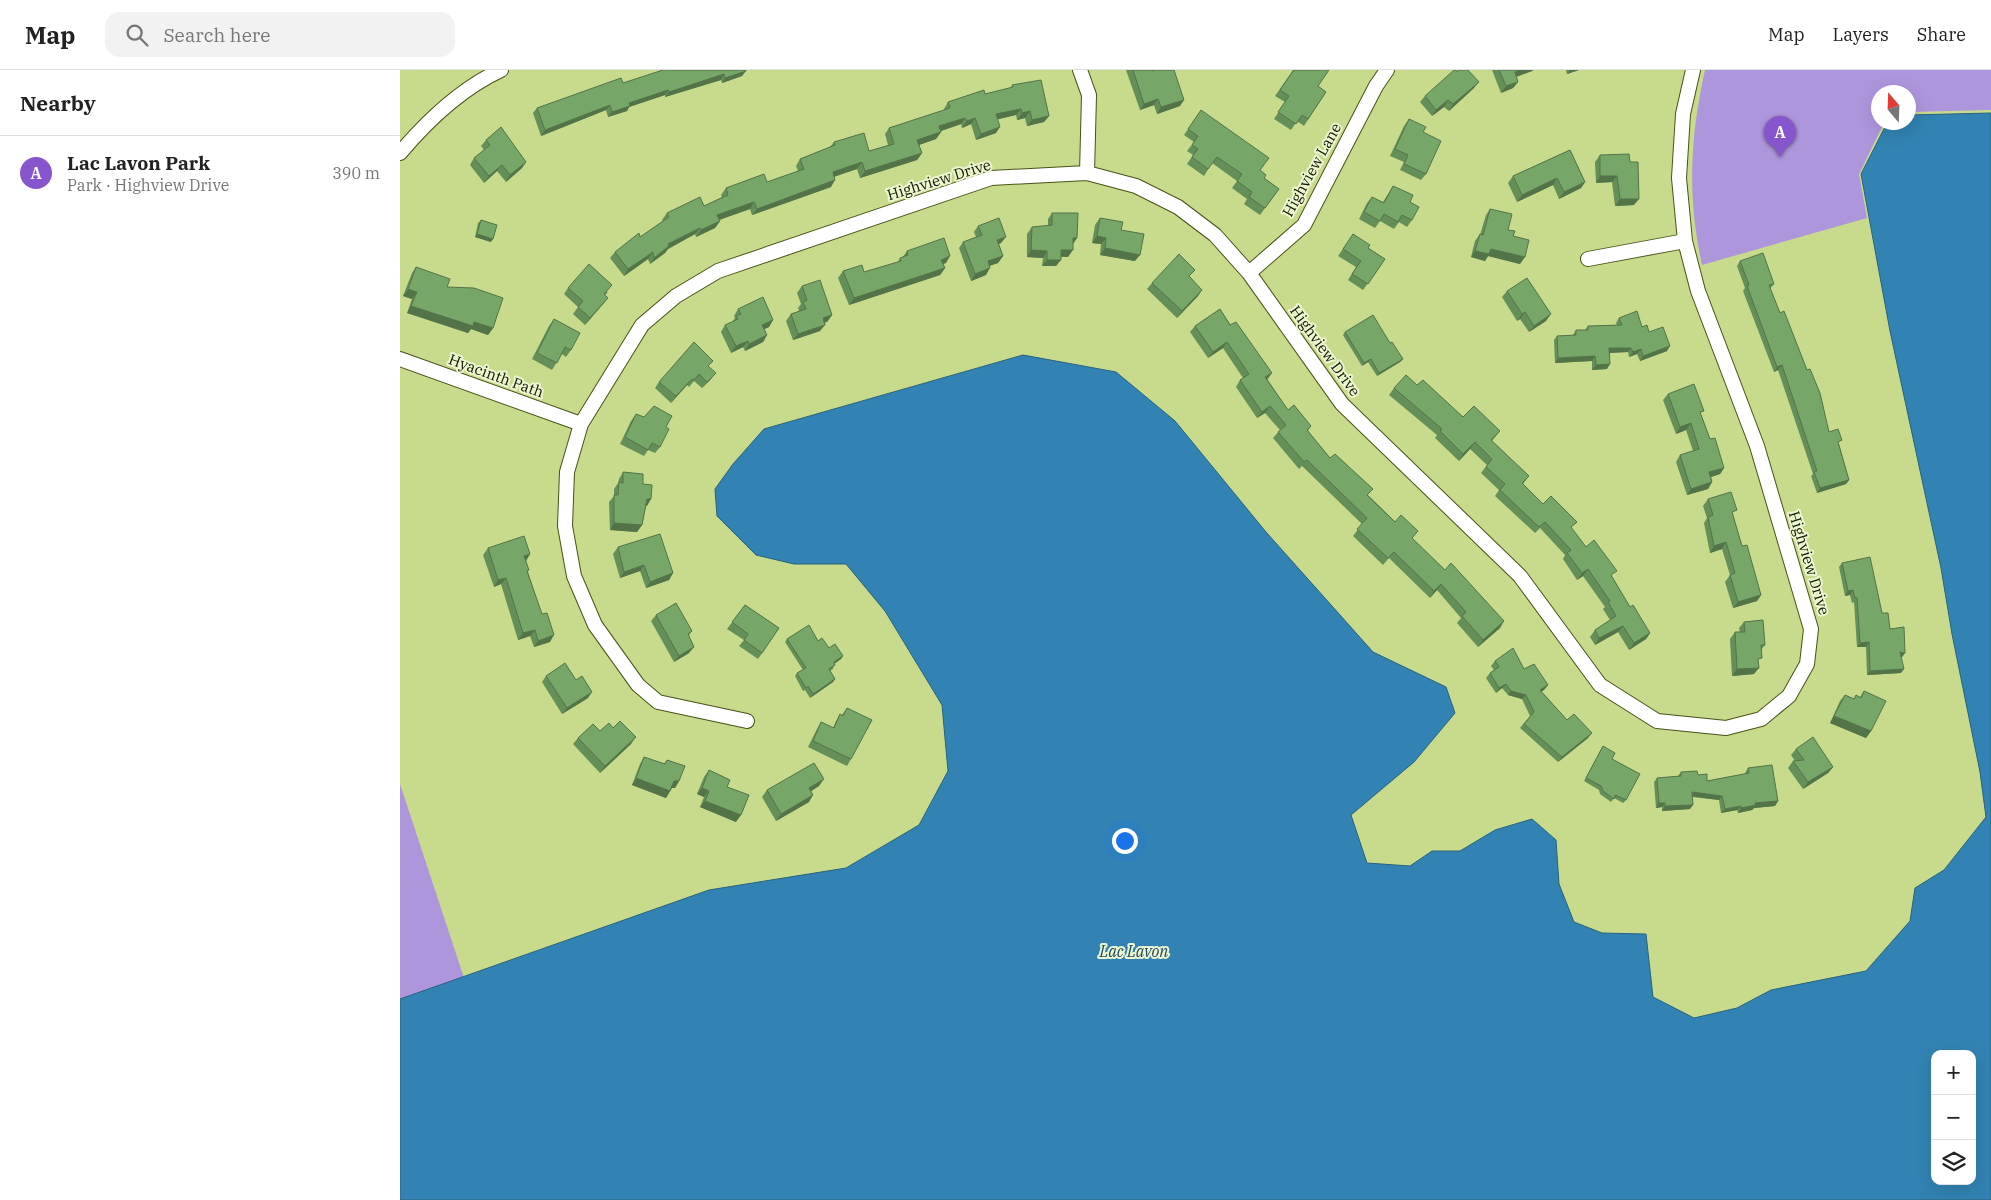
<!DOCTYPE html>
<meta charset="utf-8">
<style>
:root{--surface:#fff;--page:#f2f2f2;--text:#222;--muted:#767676;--line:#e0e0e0;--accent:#8756cf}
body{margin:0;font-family:"IBM Plex Serif",serif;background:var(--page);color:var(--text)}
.controls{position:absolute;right:15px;bottom:15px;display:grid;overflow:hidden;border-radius:10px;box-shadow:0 5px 20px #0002}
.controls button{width:45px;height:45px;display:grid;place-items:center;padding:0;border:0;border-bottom:1px solid var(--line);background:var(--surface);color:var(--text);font:25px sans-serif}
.compass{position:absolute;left:1471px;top:15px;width:45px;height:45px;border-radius:50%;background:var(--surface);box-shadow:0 5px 20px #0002;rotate:341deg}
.you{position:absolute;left:724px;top:770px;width:18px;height:18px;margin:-12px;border:4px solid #fff;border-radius:50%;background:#1a73e8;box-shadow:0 0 0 8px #1a73e833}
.badge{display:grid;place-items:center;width:32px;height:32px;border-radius:50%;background:var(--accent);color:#fff;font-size:16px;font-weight:700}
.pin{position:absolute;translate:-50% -41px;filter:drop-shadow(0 1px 2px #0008)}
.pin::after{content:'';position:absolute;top:26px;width:18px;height:15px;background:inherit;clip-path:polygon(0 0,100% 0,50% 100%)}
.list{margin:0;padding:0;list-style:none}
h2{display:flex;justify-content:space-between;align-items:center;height:65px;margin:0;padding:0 20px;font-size:21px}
h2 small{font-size:16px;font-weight:400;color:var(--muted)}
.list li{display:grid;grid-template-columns:32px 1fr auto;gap:15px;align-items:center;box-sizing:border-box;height:75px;padding:0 20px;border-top:1px solid var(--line)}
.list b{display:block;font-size:19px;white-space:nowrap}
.list p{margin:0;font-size:16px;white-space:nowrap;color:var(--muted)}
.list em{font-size:16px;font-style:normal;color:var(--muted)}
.icon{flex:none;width:28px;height:28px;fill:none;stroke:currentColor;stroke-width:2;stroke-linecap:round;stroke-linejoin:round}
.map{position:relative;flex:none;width:1591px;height:1130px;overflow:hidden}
header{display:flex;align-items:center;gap:30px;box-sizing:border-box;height:70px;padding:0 25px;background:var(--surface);border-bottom:1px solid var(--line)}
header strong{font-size:24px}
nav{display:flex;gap:28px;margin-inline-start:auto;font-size:18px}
.search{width:350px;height:45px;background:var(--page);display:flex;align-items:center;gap:12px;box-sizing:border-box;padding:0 18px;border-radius:15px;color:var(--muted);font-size:19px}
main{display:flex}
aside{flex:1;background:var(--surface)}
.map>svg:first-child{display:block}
.green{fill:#ae96dd}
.water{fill:#3283b3;stroke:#28627d;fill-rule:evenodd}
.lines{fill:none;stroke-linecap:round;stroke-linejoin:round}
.street-casing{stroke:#485218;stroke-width:16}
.street{stroke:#fff;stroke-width:14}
.wall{fill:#658f59}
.shaded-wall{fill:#537449}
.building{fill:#76a668;stroke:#537449}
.labels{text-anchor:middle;stroke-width:4;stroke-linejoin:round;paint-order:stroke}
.street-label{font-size:15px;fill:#111600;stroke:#ecf6d0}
.water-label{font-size:16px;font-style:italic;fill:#1e4863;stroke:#ecf6d0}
</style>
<header>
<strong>Map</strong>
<div class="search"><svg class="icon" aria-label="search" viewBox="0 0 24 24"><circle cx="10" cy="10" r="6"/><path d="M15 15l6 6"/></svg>Search here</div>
<nav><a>Map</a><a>Layers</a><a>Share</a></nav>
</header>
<main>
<aside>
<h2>Nearby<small></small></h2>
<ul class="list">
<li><span class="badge">A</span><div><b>Lac Lavon Park</b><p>Park · Highview Drive</p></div><em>390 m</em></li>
</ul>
</aside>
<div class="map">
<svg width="1591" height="1130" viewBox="0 0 1591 1130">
<rect width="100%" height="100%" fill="#c8da8c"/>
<path class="green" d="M 1305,0 L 1591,0 L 1591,40 L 1509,42 L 1508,22 L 1478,22 L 1478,52 L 1484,53 L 1459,104 L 1467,148 L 1302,195 C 1287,126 1290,68 1305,0 Z
M 0,714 L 64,908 L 0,929 Z"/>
<path class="water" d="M 1591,43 L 1591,1130 L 0,1130 L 0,929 L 309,820 L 446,798 L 519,755 L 548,701 L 542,635 L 485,541 L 446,494 L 394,494 L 356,485 L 317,446 L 315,419 L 333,394 L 364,359 L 623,285 L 716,302 L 775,351 L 866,462 L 973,582 L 1046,617 L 1055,643 L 1014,692 L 951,745 L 967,793 L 1010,796 L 1032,781 L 1060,781 L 1095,760 L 1132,749 L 1156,770 L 1159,814 L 1174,852 L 1202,863 L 1246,864 L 1253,927 L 1294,948 L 1337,938 L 1371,920 L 1466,901 L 1510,851 L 1515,818 L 1544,800 L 1586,747 L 1580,702 L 1552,564 L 1541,498 L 1490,261 L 1461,104 L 1487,53 L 1508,52 L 1509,45 ZM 1535,984 L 1572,984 L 1572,1111 L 1535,1111 Z"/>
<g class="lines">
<g class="street-casing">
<path id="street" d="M 680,0 L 689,25 L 687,103
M 0,83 C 28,50 62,18 101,0
M 1188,189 L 1285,171
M 849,203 L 904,155 L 976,16 L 987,0
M 0,289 L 181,354
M 347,651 L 258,632 L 238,615 L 195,555 L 174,506 L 165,456 L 167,402 L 181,354 L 242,255 L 276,226 L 318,201 L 591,108 L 687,103 L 736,116 L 778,137 L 815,165 L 849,203 L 942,334 L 1120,506 L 1200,615 L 1257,651 L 1326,658 L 1361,649 L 1389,626 L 1407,594 L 1411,559 L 1357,376 L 1298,221 L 1285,171 L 1279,108 L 1283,44 L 1293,0"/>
</g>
<use href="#street" class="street"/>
</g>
<path class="wall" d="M 263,0 L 346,0 L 342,6 L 322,13 L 321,10 L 265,27 L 265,25 L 229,37 L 227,41 L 208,47 L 206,40 L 141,66 L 133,43 L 137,38 L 223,13 Z
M 726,0 L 752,0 L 780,36 L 757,44 L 754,35 L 740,40 Z
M 893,0 L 926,22 L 904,56 L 897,51 L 891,60 L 874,49 L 885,32 L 875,26 Z
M 1092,0 L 1133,0 L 1132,1 L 1116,7 L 1118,12 L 1113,18 L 1101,23 Z
M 1166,0 L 1179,0 L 1167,4 Z
M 612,15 L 649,46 L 644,52 L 627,56 L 625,48 L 617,50 L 616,45 L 597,49 L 596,63 L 576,70 L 571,54 L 562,58 L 561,54 L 541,61 L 541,62 L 536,69 L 519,75 L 522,83 L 517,90 L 460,108 L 457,99 L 434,106 L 431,117 L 352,145 L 350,139 L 319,150 L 320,151 L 315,158 L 296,167 L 295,164 L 268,179 L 265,183 L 250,194 L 248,189 L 224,206 L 210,188 L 215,182 L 240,167 L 263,151 L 262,150 L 267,143 L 304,136 L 322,127 L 321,125 L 326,118 L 367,112 L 398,101 L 396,96 L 400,89 L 430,77 L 434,72 L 469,81 L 488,75 L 485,64 L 489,58 L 544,40 L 544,39 L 548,32 L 585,24 L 611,18 Z
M 1074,18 L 1049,41 L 1044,37 L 1032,46 L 1020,32 L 1025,26 Z
M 801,40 L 860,100 L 864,108 L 879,119 L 860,145 L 844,134 L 847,129 L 832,118 L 837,111 L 812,93 L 804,106 L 787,94 L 793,85 L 787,81 L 794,72 L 784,65 Z
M 1009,49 L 1023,62 L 1026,104 L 1021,110 L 1000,100 L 1004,92 L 990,86 L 1004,56 Z
M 86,70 L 126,92 L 122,98 L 106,112 L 97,101 L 84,113 L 70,95 L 74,88 L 84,80 L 81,76 Z
M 1170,80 L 1185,112 L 1181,118 L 1159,129 L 1153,115 L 1117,132 L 1108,113 L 1113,106 Z
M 1200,85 L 1230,92 L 1234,135 L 1215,136 L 1212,112 L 1196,113 L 1195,92 Z
M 993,116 L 1010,132 L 1012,150 L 1007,157 L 999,152 L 994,159 L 980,151 L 975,158 L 959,149 L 967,133 L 972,127 L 983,132 Z
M 1090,139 L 1113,166 L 1120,194 L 1088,186 L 1085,191 L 1071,187 L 1075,171 L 1080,164 L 1080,165 L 1086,145 Z
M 652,143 L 677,168 L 673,174 L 668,187 L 661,187 L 656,196 L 642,196 L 643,188 L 627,187 L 627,164 L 632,157 L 648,156 L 648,149 Z
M 700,148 L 721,160 L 735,191 L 700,185 L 701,174 L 692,173 L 695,155 Z
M 81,150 L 91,172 L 75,167 L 78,153 Z
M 578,156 L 601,173 L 599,174 L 603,186 L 598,193 L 589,196 L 586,205 L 571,211 L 559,178 L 563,172 L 576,167 L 574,162 Z
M 953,164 L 968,178 L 985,189 L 963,220 L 948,210 L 956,197 L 938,186 Z
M 507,181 L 546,193 L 543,194 L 545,198 L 540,205 L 449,235 L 438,208 L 443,201 L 464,202 L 498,192 L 500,188 L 502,188 Z
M 1340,191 L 1374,214 L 1370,219 L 1380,243 L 1429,362 L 1439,374 L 1449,410 L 1446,414 L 1417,423 L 1411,406 L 1413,404 L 1378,300 L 1374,302 L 1343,221 L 1345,218 L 1337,196 Z
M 16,197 L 47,217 L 93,258 L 88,265 L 71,259 L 68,263 L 7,243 L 12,229 L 3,226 L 12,203 Z
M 790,207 L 798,226 L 777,248 L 747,219 L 752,213 Z
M 402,216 L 432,245 L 427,252 L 424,252 L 420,261 L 393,270 L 386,251 L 391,244 L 399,241 L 398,238 L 401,234 L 397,223 Z
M 168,218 L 208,222 L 205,225 L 208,228 L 203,234 L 185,255 L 173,244 L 178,237 L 164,224 Z
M 1107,221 L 1146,251 L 1129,262 L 1120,249 L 1117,251 L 1102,227 Z
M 338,239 L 373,250 L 369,257 L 364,259 L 367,265 L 363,272 L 345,281 L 343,277 L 331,283 L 321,262 L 325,255 L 332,252 L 335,248 L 334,246 Z
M 820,239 L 888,340 L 911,356 L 908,361 L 930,388 L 1013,469 L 1100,558 L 1078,577 L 1057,553 L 1061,548 L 1037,520 L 1030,528 L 989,488 L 983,495 L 953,466 L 962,454 L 902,396 L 899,399 L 873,368 L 880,360 L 865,343 L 857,348 L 836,317 L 840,310 L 843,308 L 823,278 L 808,288 L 790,262 L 795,256 Z
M 1219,248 L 1242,257 L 1249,262 L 1267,281 L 1240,291 L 1237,284 L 1229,287 L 1228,282 L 1210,283 L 1207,299 L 1192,300 L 1192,291 L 1155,293 L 1154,270 L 1157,266 L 1173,265 L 1176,260 L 1185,260 L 1188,256 L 1217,255 L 1216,253 Z
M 154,249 L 171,280 L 166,287 L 162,284 L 152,300 L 132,289 L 149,256 Z
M 945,262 L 1003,289 L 1000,292 L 977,306 L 968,292 L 962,296 L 943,265 Z
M 309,296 L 311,309 L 302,318 L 294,311 L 289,317 L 287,315 L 271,333 L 255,318 L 259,312 Z
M 1017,315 L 1063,347 L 1100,361 L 1092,371 L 1129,406 L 1123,414 L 1143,434 L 1172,459 L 1186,477 L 1212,507 L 1230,537 L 1250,563 L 1246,569 L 1229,580 L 1218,562 L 1195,575 L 1190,567 L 1195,560 L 1210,550 L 1203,539 L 1205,537 L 1183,506 L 1177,510 L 1163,489 L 1165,485 L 1140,458 L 1135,463 L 1095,426 L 1099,420 L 1081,403 L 1087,395 L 1070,379 L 1059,391 L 1035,368 L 1037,365 L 989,325 L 994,318 Z
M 1268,324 L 1301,345 L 1310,369 L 1324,398 L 1320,404 L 1311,407 L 1312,412 L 1308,419 L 1287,425 L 1276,392 L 1280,385 L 1293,381 L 1286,360 L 1276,364 L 1263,330 Z
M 236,344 L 266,357 L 260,377 L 255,383 L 248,380 L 244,386 L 220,374 L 231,351 Z
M 223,402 L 243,414 L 247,436 L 246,436 L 242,455 L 237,462 L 210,460 L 209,432 L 214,426 L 214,419 L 218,413 L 219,409 Z
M 1308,429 L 1333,445 L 1342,476 L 1361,525 L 1357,531 L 1333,538 L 1325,512 L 1330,505 L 1322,479 L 1310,483 L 1304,453 L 1307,448 L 1303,436 Z
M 218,477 L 273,503 L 269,510 L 246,518 L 240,501 L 220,508 L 213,484 Z
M 88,478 L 130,484 L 126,490 L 128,502 L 150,572 L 134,577 L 130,566 L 118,570 L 101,514 L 94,517 L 83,485 Z
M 1442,493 L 1482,543 L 1490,559 L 1505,583 L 1502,587 L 1501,587 L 1501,603 L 1467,605 L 1466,577 L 1457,577 L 1454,532 L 1452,533 L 1450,525 L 1445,526 L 1439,497 Z
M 345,535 L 379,558 L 358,589 L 339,576 L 344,570 L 327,559 Z
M 256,545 L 292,561 L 289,565 L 289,583 L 274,592 L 251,551 Z
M 1344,552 L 1365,575 L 1361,580 L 1354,604 L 1332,606 L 1330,569 L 1335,562 L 1340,562 L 1339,558 Z
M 387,569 L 418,571 L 443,586 L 441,589 L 434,594 L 433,599 L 430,601 L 435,609 L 433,612 L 410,628 L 405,620 L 403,621 L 395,606 L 397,603 L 403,600 L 385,572 Z
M 1095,591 L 1124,599 L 1148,615 L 1144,620 L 1141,622 L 1167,650 L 1188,668 L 1158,692 L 1120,658 L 1130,646 L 1122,629 L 1108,625 L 1102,618 L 1096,623 L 1086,608 L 1090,603 L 1094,600 L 1091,596 Z
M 146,606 L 188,628 L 162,644 L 142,612 Z
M 1464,621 L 1471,661 L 1466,668 L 1430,653 L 1440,631 L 1445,625 L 1454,629 L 1456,625 L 1460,627 Z
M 447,638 L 451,689 L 447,696 L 408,677 L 417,659 L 421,652 L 433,658 L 436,651 L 440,644 L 442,645 Z
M 213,658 L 231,674 L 200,703 L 173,674 L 178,668 Z
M 1203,676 L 1212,689 L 1226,730 L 1223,733 L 1214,728 L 1211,732 L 1200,724 L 1199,720 L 1184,711 Z
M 1396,679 L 1433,697 L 1428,703 L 1403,719 L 1388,698 L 1393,691 L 1395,691 L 1391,685 Z
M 244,687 L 264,694 L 267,690 L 279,711 L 275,718 L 272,718 L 266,728 L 232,715 L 240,694 Z
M 1348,698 L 1378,731 L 1375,736 L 1354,738 L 1352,740 L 1338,743 L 1337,740 L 1321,743 L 1319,730 L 1293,727 L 1290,739 L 1262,741 L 1262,737 L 1256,738 L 1254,712 L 1257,708 L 1278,706 L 1281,702 L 1298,705 L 1307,711 L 1345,704 L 1345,703 Z
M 309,700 L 327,717 L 336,752 L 300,737 L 304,727 L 297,724 L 304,707 Z
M 419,716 L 411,721 L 409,732 L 376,751 L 362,727 L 367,720 Z"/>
<path class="shaded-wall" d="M 1121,0 L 1133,0 L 1132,1 L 1110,9 L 1115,2 Z
M 1170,0 L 1179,0 L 1167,4 Z
M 346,1 L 342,6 L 322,13 L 325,8 Z
M 324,4 L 321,10 L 265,27 L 269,22 Z
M 1079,12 L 1074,18 L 1049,41 L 1053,34 Z
M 1118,12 L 1113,18 L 1101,23 L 1106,16 Z
M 268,20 L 265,25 L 229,37 L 227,41 L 208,47 L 212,42 L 229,33 Z
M 758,29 L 754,35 L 740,40 L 744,34 Z
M 784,30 L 780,36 L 757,44 L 761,37 Z
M 1048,30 L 1044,37 L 1032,46 L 1036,40 Z
M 210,35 L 206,40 L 141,66 L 145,60 Z
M 621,39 L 616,45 L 591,51 L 596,44 Z
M 630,41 L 625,48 L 617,50 L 622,43 Z
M 649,46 L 644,52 L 627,56 L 632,50 Z
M 565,48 L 561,54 L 535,63 L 539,56 Z
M 575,48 L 571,54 L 562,58 L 567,51 Z
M 600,57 L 596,63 L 576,70 L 581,64 Z
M 541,62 L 536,69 L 513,77 L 517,70 Z
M 522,83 L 517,90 L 460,108 L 465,101 Z
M 126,92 L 122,98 L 106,112 L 110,105 Z
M 462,92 L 457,99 L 428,109 L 433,102 Z
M 102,95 L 97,101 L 84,113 L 89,106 Z
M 1200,106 L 1217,106 L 1212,112 L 1196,113 Z
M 1157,108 L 1153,115 L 1117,132 L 1122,125 Z
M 435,110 L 431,117 L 352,145 L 357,139 Z
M 1185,112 L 1181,118 L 1159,129 L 1164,122 Z
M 1220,129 L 1239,129 L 1234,135 L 1215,136 Z
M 354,132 L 350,139 L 313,152 L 317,145 Z
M 320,151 L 315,158 L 296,167 L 301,160 Z
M 300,158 L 295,164 L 268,179 L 265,183 L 250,194 L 254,188 L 268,174 Z
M 77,164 L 93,169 L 91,172 L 75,167 Z
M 697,166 L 706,168 L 701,174 L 692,173 Z
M 606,167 L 601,173 L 593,176 L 597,170 Z
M 673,168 L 677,168 L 672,175 Z
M 705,178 L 740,185 L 735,191 L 700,185 Z
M 1091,179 L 1125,187 L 1120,194 L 1088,186 L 1085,191 L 1071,187 L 1075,181 Z
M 631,180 L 647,181 L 643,188 L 627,187 Z
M 661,180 L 673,180 L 668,187 L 657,186 Z
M 253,182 L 248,189 L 224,206 L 228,199 Z
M 550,186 L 546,193 L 537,196 L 541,190 Z
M 603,186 L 598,193 L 583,198 L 588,191 Z
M 647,190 L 661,190 L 656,196 L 642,196 Z
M 545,198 L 540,205 L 449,235 L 454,228 Z
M 590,198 L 586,205 L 571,211 L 575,204 Z
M 8,219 L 17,222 L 12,229 L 3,226 Z
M 802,220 L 798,226 L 777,248 L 782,241 Z
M 208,228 L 203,234 L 185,255 L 190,248 Z
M 11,236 L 74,252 L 93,258 L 88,265 L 71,259 L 68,263 L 7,243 Z
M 1125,242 L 1120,249 L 1117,251 L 1122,244 Z
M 1151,244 L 1146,251 L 1129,262 L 1134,256 Z
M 432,245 L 427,252 L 418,255 L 423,248 Z
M 373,250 L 369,257 L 358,262 L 362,255 Z
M 425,255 L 420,261 L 393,270 L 398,264 Z
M 367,265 L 363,272 L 345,281 L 349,274 Z
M 348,271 L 343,277 L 331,283 L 336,276 Z
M 827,272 L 823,278 L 808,288 L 813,282 Z
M 1270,276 L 1267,281 L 1240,291 L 1243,286 Z
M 1209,278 L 1231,278 L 1228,282 L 1206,283 Z
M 1241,279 L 1237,284 L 1229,287 L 1233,282 Z
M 1195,286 L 1192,291 L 1155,293 L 1158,288 Z
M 971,289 L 968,292 L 962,296 L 964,293 Z
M 1003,289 L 1000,292 L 977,306 L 979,303 Z
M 1210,294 L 1207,299 L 1192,300 L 1196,295 Z
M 1382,295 L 1378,300 L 1374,302 L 1377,297 Z
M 316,303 L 311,309 L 302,318 L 307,312 Z
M 872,303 L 867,310 L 865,307 Z
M 292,309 L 287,315 L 271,333 L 276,326 Z
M 870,336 L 865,343 L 857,348 L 862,342 Z
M 1291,353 L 1286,360 L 1276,364 L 1280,357 Z
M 1075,372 L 1070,379 L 1059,391 L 1063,384 Z
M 1324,398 L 1320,404 L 1305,409 L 1309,402 Z
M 1449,410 L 1446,414 L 1417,423 L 1420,418 Z
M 1312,412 L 1308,419 L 1287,425 L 1291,419 Z
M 247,429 L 251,429 L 247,436 L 242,435 Z
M 214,453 L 242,455 L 237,462 L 210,460 Z
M 1326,472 L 1322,479 L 1310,483 L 1314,476 Z
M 130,484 L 126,491 L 124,486 Z
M 244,495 L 240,501 L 220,508 L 224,502 Z
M 1188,499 L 1183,506 L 1177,510 L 1182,503 Z
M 273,503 L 269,510 L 246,518 L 250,512 Z
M 106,508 L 101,514 L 94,517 L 98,510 Z
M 1041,514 L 1037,520 L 1030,528 L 1034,521 Z
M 1453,520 L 1450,525 L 1445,526 L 1448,521 Z
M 1361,525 L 1357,531 L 1333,538 L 1338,532 Z
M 1104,551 L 1100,558 L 1078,577 L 1083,570 Z
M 1223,556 L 1218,562 L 1195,575 L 1199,568 Z
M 135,560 L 130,566 L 118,570 L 123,563 Z
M 1250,563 L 1246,569 L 1229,580 L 1234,573 Z
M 154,565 L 150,572 L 134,577 L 138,571 Z
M 1469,572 L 1466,577 L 1457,577 L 1460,573 Z
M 294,577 L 289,583 L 274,592 L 279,586 Z
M 1500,582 L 1505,583 L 1502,587 L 1497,587 Z
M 443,586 L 441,589 L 431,596 L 434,592 Z
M 1359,598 L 1354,604 L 1332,606 L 1337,599 Z
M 1504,599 L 1501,603 L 1467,605 L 1470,601 Z
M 435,609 L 433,612 L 410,628 L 413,624 Z
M 1106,614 L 1102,618 L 1096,623 L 1099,618 Z
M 1148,615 L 1144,620 L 1136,625 L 1140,620 Z
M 1111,621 L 1126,625 L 1122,629 L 1108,625 Z
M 192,622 L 188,628 L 162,644 L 167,638 Z
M 1434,646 L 1471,661 L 1466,668 L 1430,653 Z
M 1192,663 L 1188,668 L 1158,692 L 1162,687 Z
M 236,667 L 231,674 L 200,703 L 205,696 Z
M 1433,697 L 1428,703 L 1403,719 L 1408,712 Z
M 236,708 L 270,721 L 266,728 L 232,715 Z
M 424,709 L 419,716 L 405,725 L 409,718 Z
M 274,711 L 279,711 L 275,718 L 270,718 Z
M 302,718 L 309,721 L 304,727 L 297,724 Z
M 1292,722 L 1322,726 L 1319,730 L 1289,726 Z
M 413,725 L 409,732 L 376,751 L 381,744 Z
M 305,731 L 341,745 L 336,752 L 300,737 Z
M 1378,731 L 1375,736 L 1354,738 L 1352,740 L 1338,743 L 1341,738 L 1355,733 Z
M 1259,733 L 1265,733 L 1262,737 L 1256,738 Z
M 1293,735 L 1290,739 L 1262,741 L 1265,736 Z
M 1341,736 L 1337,740 L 1321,743 L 1325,739 Z"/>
<path class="building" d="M 263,0 L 346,0 L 346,1 L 325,8 L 324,4 L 269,22 L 268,20 L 229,33 L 230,36 L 212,42 L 210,35 L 145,60 L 137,38 L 221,8 L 223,13 Z
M 733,0 L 752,0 L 752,1 L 756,0 L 774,0 L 784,30 L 761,37 L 758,29 L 744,34 Z
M 894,0 L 929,0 L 918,16 L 926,22 L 908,49 L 902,45 L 896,54 L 878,42 L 889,26 L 880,20 Z
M 1054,0 L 1056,0 L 1057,2 L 1059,0 L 1068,0 L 1079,12 L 1053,34 L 1048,30 L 1036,40 L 1025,26 Z
M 1099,0 L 1121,0 L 1115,2 L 1118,12 L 1106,16 Z
M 641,10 L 649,46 L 632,50 L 630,41 L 622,43 L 621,39 L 596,44 L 600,57 L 581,64 L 575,48 L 567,51 L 565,48 L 539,56 L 541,62 L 517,70 L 522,83 L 465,101 L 462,92 L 433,102 L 435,110 L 357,139 L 354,132 L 317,145 L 320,151 L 301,160 L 300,158 L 268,174 L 269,176 L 254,188 L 253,182 L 228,199 L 215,182 L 239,163 L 240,167 L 269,147 L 267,143 L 300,127 L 304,136 L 328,125 L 326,118 L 364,104 L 367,112 L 404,99 L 400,89 L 435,75 L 434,72 L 464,63 L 469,81 L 494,74 L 489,58 L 550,38 L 548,32 L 584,20 L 585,24 L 613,17 L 612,15 Z
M 801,40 L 869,88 L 860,100 L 866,105 L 864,108 L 879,119 L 865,138 L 849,127 L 852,122 L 837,111 L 842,104 L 817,87 L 808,99 L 792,87 L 798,79 L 792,75 L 798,66 L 788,59 Z
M 1009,49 L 1026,57 L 1023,62 L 1041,71 L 1026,104 L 1004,94 L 1008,85 L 995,79 Z
M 101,57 L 126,92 L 110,105 L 102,95 L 89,106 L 74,88 L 90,75 L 86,70 Z
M 1170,80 L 1185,112 L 1164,122 L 1157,108 L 1122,125 L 1113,106 Z
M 1229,84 L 1230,92 L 1238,92 L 1239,129 L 1220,129 L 1217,106 L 1200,106 L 1200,85 Z
M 993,116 L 1013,125 L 1010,132 L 1019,137 L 1012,150 L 1002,145 L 998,152 L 984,144 L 980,151 L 964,142 L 972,127 L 984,133 Z
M 1090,139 L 1112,144 L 1108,160 L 1115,161 L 1113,166 L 1129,170 L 1125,187 L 1091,179 L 1089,184 L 1075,181 L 1080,164 L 1083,165 Z
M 652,143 L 678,143 L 677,168 L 673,168 L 673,180 L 661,180 L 661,190 L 647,190 L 647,181 L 631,180 L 632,157 L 652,155 Z
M 599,148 L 606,167 L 597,170 L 603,186 L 588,191 L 590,198 L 575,204 L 563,172 L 582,165 L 578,156 Z
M 700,148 L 723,152 L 721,160 L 744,164 L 740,185 L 705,178 L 706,168 L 697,166 Z
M 81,150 L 97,155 L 93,169 L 77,164 Z
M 953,164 L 970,175 L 968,178 L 985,189 L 968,214 L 952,204 L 961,191 L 943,179 Z
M 544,168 L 550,186 L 541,190 L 545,198 L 454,228 L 443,201 L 462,195 L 464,202 L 501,191 L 500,188 L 508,185 L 507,181 Z
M 1363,183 L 1374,214 L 1369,215 L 1380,243 L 1384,241 L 1407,300 L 1410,299 L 1420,323 L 1429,362 L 1438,359 L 1442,370 L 1438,372 L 1449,410 L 1420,418 L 1414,402 L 1417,401 L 1382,295 L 1377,297 L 1347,216 L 1349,215 L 1340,191 Z
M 779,184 L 795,200 L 789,206 L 802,220 L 782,241 L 752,213 Z
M 189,194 L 212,215 L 204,224 L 208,228 L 190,248 L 178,237 L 183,231 L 168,218 Z
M 16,197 L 50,209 L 47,217 L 74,218 L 103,228 L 93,258 L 74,252 L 73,256 L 11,236 L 17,222 L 8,219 Z
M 1127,208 L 1151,244 L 1134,256 L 1125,242 L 1122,244 L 1107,221 Z
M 420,210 L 432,245 L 423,248 L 425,255 L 398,264 L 391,244 L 406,239 L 403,232 L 407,230 L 402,216 Z
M 363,227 L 373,250 L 362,255 L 367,265 L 349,274 L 348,271 L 336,276 L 325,255 L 338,249 L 336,246 L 341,244 L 338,239 Z
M 820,239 L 830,255 L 836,252 L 872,303 L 865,307 L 888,340 L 894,335 L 911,356 L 907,360 L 930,388 L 935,384 L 973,419 L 967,425 L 995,452 L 1001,445 L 1018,461 L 1012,468 L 1045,500 L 1051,493 L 1104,551 L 1083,570 L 1062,546 L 1066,542 L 1041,514 L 1034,521 L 994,482 L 988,488 L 957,459 L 967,448 L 907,390 L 904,392 L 878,362 L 886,355 L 870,336 L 862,342 L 840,310 L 849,304 L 827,272 L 813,282 L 795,256 Z
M 1237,241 L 1242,257 L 1247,255 L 1249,262 L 1263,257 L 1270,276 L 1243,286 L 1241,279 L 1233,282 L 1231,278 L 1209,278 L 1210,294 L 1196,295 L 1195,286 L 1158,288 L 1157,266 L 1176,265 L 1176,260 L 1188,260 L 1188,256 L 1222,255 L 1219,248 Z
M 973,245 L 990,273 L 992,272 L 1003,289 L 979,303 L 971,289 L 964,293 L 945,262 Z
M 154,249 L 180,263 L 171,280 L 165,277 L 157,293 L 137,283 Z
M 294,272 L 313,291 L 308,296 L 316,303 L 307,312 L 299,304 L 294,310 L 292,309 L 276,326 L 259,312 Z
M 1006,305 L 1017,315 L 1023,310 L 1063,347 L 1074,336 L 1100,361 L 1091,370 L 1129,406 L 1122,413 L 1143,434 L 1151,426 L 1177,452 L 1171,457 L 1186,477 L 1194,470 L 1217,501 L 1211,505 L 1230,537 L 1233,535 L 1250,563 L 1234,573 L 1223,556 L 1199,568 L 1195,560 L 1216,546 L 1208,532 L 1210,531 L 1188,499 L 1182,503 L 1167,483 L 1171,480 L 1145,452 L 1139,457 L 1100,420 L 1105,414 L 1086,397 L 1092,389 L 1075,372 L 1063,384 L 1040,361 L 1042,359 L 994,318 Z
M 1294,314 L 1304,341 L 1300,342 L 1310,369 L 1315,368 L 1324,398 L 1309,402 L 1312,412 L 1291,419 L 1280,385 L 1299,379 L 1291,353 L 1280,357 L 1268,324 Z
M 254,336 L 272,346 L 266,357 L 269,359 L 260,377 L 252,373 L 248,380 L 225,367 L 236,344 L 244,347 Z
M 223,402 L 243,404 L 243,414 L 252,415 L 251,429 L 247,429 L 242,455 L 214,453 L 214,425 L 218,425 L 219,412 L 223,413 Z
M 1331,422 L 1337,440 L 1332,442 L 1342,476 L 1347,475 L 1361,525 L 1338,532 L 1330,505 L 1335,503 L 1326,472 L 1314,476 L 1308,447 L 1313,445 L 1308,429 Z
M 260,464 L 273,503 L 250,512 L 244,495 L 224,502 L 218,477 Z
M 124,466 L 130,484 L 124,486 L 129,500 L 127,501 L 142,544 L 147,543 L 154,565 L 138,571 L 135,560 L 123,563 L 106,508 L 98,510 L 88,478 Z
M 1470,487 L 1482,543 L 1488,543 L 1490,559 L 1504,557 L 1505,583 L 1500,582 L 1504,599 L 1470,601 L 1469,572 L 1460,573 L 1457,528 L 1455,528 L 1453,520 L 1448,521 L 1442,493 Z
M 276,533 L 292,561 L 288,564 L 294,577 L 279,586 L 256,545 Z
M 345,535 L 379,558 L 362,583 L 344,570 L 348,564 L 332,552 Z
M 1363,550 L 1365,575 L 1361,575 L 1362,588 L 1358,589 L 1359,598 L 1337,599 L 1335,562 L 1345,562 L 1344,552 Z
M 409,555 L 418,571 L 422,568 L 429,578 L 435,574 L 443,586 L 434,592 L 435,595 L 429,599 L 435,609 L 413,624 L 408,616 L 406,618 L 397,603 L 406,598 L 387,569 Z
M 1113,578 L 1124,599 L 1134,594 L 1148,615 L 1140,620 L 1167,650 L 1174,644 L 1192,663 L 1162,687 L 1124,654 L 1134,642 L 1126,625 L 1111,621 L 1106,614 L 1099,618 L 1090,603 L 1099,597 L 1095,591 Z
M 165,593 L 176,610 L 182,606 L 192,622 L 167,638 L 146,606 Z
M 1464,621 L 1486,631 L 1471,661 L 1434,646 L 1445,625 L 1454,629 L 1456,625 L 1461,628 Z
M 447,638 L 472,650 L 451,689 L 413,671 L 421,652 L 434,658 L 440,644 L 443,646 Z
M 220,651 L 236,667 L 205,696 L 178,668 L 193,654 L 200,661 L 209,653 L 213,658 Z
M 1413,667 L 1433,697 L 1408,712 L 1393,691 L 1404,690 L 1396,679 Z
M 1203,676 L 1215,683 L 1212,689 L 1240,704 L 1226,730 L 1215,725 L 1214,729 L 1203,721 L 1201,716 L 1186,708 Z
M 244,687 L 265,694 L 267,690 L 285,696 L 279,711 L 274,711 L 270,721 L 236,708 Z
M 414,693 L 424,709 L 409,718 L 413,725 L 381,744 L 367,720 Z
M 1372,695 L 1378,731 L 1355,733 L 1356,735 L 1341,738 L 1341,736 L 1325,739 L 1322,726 L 1292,722 L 1293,735 L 1265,736 L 1265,733 L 1259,733 L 1257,708 L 1281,706 L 1281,702 L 1297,701 L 1298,705 L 1307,704 L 1307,711 L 1349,703 L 1348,698 Z
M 309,700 L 330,710 L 327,717 L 349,725 L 341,745 L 305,731 L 309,721 L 302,718 Z"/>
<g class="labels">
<g class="street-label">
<text transform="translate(912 100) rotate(-61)" y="5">Highview Lane</text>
<text transform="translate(539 110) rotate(-17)" y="5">Highview Drive</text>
<text transform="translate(925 281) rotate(54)" y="5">Highview Drive</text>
<text transform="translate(96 306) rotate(20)" y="5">Hyacinth Path</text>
<text transform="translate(1409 493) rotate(73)" y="5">Highview Drive</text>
</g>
<g class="water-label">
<text x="734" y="887">Lac Lavon</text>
</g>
</g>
</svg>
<div class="controls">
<button>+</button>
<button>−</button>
<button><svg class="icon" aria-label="layers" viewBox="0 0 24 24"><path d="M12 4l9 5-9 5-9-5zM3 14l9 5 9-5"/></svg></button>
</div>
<svg class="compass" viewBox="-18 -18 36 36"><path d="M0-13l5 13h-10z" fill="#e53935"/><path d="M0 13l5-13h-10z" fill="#767676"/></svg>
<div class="you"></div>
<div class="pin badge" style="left:1380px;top:87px">A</div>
</div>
</main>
